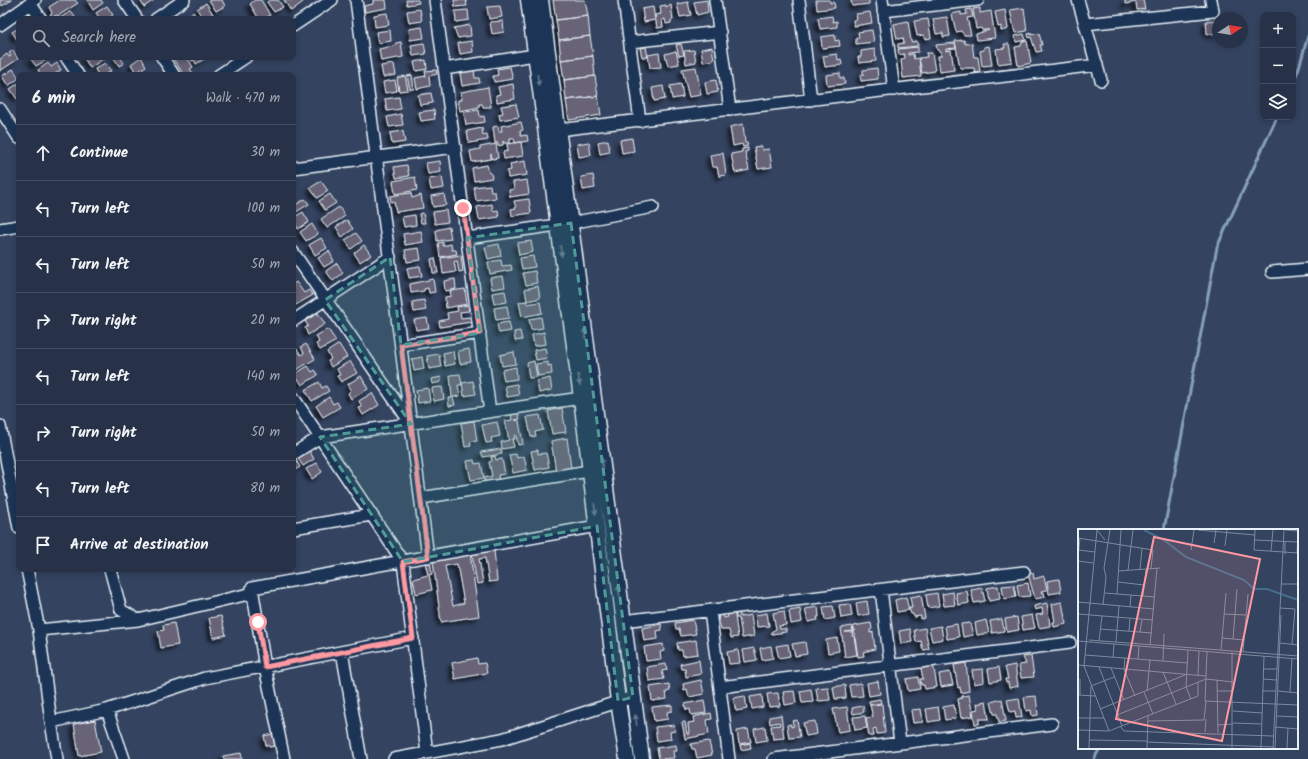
<!DOCTYPE html>
<meta charset="utf-8">
<style>
:root{--surface:#273248;--page:#333e52;--text:#f1f3f6;--muted:#a4aab4;--line:#434d60}
body{margin:0;font-family:Kalam,sans-serif;background:var(--page);color:var(--text)}
.controls{position:absolute;right:12px;top:12px;display:grid;overflow:hidden;border-radius:8px;box-shadow:0 2px 6px #0003}
.controls button{width:36px;height:36px;display:grid;place-items:center;padding:0;border:0;border-bottom:1px solid var(--line);background:var(--surface);color:var(--text);font:20px sans-serif}
.compass{position:absolute;left:1212px;top:12px;width:36px;height:36px;border-radius:50%;background:var(--surface);box-shadow:0 2px 6px #0003;rotate:78deg}
.stop{position:absolute;width:12px;height:12px;margin:-9px;border:3px solid #ff9aa2;border-radius:50%;background:#fff}
.stop.end{background:#ff9aa2;border-color:#fff;box-shadow:0 1px 4px #0008}
.list{margin:0;padding:0;list-style:none}
h2{display:flex;justify-content:space-between;align-items:center;height:52px;margin:0;padding:0 16px;font-size:17px}
h2 small{font-size:13px;font-weight:400;color:var(--muted)}
.list li{display:grid;grid-template-columns:26px 1fr auto;gap:12px;align-items:center;box-sizing:border-box;height:56px;padding:0 16px;border-top:1px solid var(--line)}
.list b{display:block;font-size:15px;white-space:nowrap}
.list em{font-size:13px;font-style:normal;color:var(--muted)}
.icon{flex:none;width:22px;height:22px;fill:none;stroke:currentColor;stroke-width:2;stroke-linecap:round;stroke-linejoin:round}
.map{position:relative;flex:none;width:1308px;height:759px;overflow:hidden}
.search{position:absolute;background:var(--surface);box-shadow:0 2px 6px #0003;left:16px;top:16px;width:280px;height:44px;display:flex;align-items:center;gap:10px;box-sizing:border-box;padding:0 14px;border-radius:8px;color:var(--muted);font-size:15px}
.panel{position:absolute;background:var(--surface);box-shadow:0 2px 6px #0003;left:16px;top:72px;width:280px;height:500px;border-radius:8px}
.map>svg:first-child{display:block}
.lines{fill:none;stroke-linecap:round;stroke-linejoin:round}
.stream{stroke:#86a2b7;stroke-width:3}
.building{fill:#686476;stroke:#e8f1f8;fill-rule:evenodd;filter:url(#shadow)}
.minor-casing{stroke:#e8f1f8;stroke-width:14}
.tertiary-casing{stroke:#e8f1f8;stroke-width:17}
.minor{stroke:#1d3557;stroke-width:11}
.tertiary{stroke:#1d3557;stroke-width:14}
.oneway{fill:#64778f}
.route{stroke:#ff9aa2;stroke-width:5}
.marked{fill:#509b97;fill-opacity:0.2;stroke:#509b97;stroke-width:3;stroke-dasharray:8 5;stroke-linejoin:round}
.inset-river{fill:none;stroke:#446d8c;stroke-width:2}
.inset-road{fill:none;stroke:#7c899d;stroke-width:1}
.view{fill:#ff9aa2;fill-opacity:0.15;stroke:#ff9aa2;stroke-width:2}
.inset-edge{fill:none;stroke:#e8f1f8;stroke-width:2}
</style>
<div class="map">
<svg width="1308" height="759" viewBox="0 0 1308 759">
<defs>
<filter id="shadow"><feDropShadow dx="-3.5" dy="3.5" stdDeviation="2" flood-color="#0009"/></filter>
</defs>
<rect width="100%" height="100%" fill="#344360"/>
<filter id="ink" filterUnits="userSpaceOnUse"><feTurbulence type="fractalNoise" baseFrequency=".025" numOctaves="2"/><feDisplacementMap in="SourceGraphic" scale="8" xChannelSelector="R" yChannelSelector="G"/><feConvolveMatrix kernelMatrix="1 2 1 2 8 2 1 2 1" color-interpolation-filters="sRGB"/></filter>
<g filter="url(#ink)">
<g class="lines">
<path class="stream" d="M 1293,82 L 1298,71 L 1308,36
M 1164,530 L 1217,247 L 1277,117
M 1094,759 L 1100,748"/>
</g>
<path class="building" d="M 0,0 L 12,0 L 2,6 Z
M 60,0 L 75,0 L 78,3 L 58,16 L 57,15 L 52,17 L 50,14 L 52,13 L 49,7 Z
M 87,0 L 101,0 L 103,3 L 93,10 Z
M 140,0 L 154,0 L 144,7 Z
M 209,0 L 222,0 L 225,6 L 216,11 Z
M 255,0 L 261,0 L 270,15 L 264,19 L 259,19 L 250,4 Z
M 270,0 L 278,0 L 283,7 L 274,12 L 267,2 Z
M 284,0 L 302,0 L 303,2 L 291,11 Z
M 373,0 L 386,0 L 387,8 L 365,12 L 364,6 L 373,4 Z
M 406,0 L 418,0 L 419,3 L 407,5 Z
M 454,0 L 466,0 L 467,6 L 455,7 Z
M 553,0 L 585,0 L 588,16 L 556,20 Z
M 707,0 L 708,12 L 697,15 L 694,2 Z
M 816,0 L 830,0 L 830,3 L 834,2 L 835,8 L 817,10 Z
M 851,0 L 869,0 L 869,4 L 852,6 Z
M 1125,0 L 1143,0 L 1145,9 L 1137,10 L 1136,2 L 1125,4 Z
M 688,2 L 691,15 L 680,17 L 677,4 Z
M 206,3 L 213,14 L 203,19 L 197,9 Z
M 666,5 L 666,8 L 671,5 L 673,20 L 671,20 L 671,23 L 666,24 L 665,19 L 662,20 L 663,27 L 657,28 L 655,15 L 661,14 L 660,6 Z
M 107,6 L 113,15 L 107,19 L 100,19 L 96,13 Z
M 500,6 L 502,17 L 489,19 L 487,7 Z
M 653,7 L 655,20 L 644,22 L 642,9 Z
M 980,8 L 980,13 L 991,11 L 995,38 L 977,40 L 976,34 L 989,30 L 982,30 L 981,28 L 976,29 L 973,9 Z
M 1024,8 L 1027,31 L 1015,33 L 1010,10 Z
M 420,9 L 422,21 L 409,23 L 407,11 Z
M 971,9 L 973,17 L 967,18 L 971,35 L 964,35 L 961,31 L 956,32 L 952,14 L 961,12 L 961,15 L 967,14 L 966,10 Z
M 468,10 L 469,20 L 456,22 L 455,11 Z
M 1005,10 L 1008,29 L 1001,31 L 1001,26 L 998,27 L 995,12 Z
M 71,11 L 76,19 L 61,19 L 60,18 Z
M 193,12 L 198,19 L 184,19 L 184,18 Z
M 870,12 L 872,23 L 854,26 L 853,20 L 857,19 L 856,14 Z
M 387,13 L 389,25 L 375,27 L 374,15 Z
M 588,16 L 590,36 L 559,40 L 556,20 Z
M 832,16 L 833,22 L 837,21 L 837,27 L 820,29 L 818,18 Z
M 947,17 L 950,36 L 943,37 L 943,33 L 936,34 L 933,19 Z
M 928,19 L 931,38 L 925,39 L 924,35 L 917,36 L 914,21 Z
M 1215,20 L 1216,34 L 1207,34 L 1206,21 Z
M 503,21 L 504,32 L 492,34 L 490,22 Z
M 908,21 L 911,42 L 917,41 L 918,46 L 898,48 L 898,44 L 904,43 L 903,38 L 897,39 L 894,24 Z
M 470,25 L 471,36 L 458,38 L 454,28 Z
M 422,27 L 424,38 L 410,40 L 409,29 Z
M 19,28 L 19,41 L 18,41 L 12,32 Z
M 390,30 L 391,41 L 378,43 L 376,32 Z
M 872,30 L 874,42 L 856,44 L 856,38 L 859,38 L 858,32 Z
M 1031,33 L 1031,35 L 1039,33 L 1042,45 L 1040,45 L 1042,51 L 1036,52 L 1031,37 L 1029,38 L 1028,34 Z
M 1024,34 L 1026,40 L 1016,42 L 1014,36 Z
M 835,35 L 835,41 L 839,40 L 840,46 L 822,48 L 821,37 Z
M 590,36 L 593,56 L 561,60 L 559,40 Z
M 964,40 L 965,44 L 972,43 L 974,57 L 978,57 L 980,72 L 975,73 L 974,68 L 960,68 L 955,41 Z
M 472,41 L 473,52 L 460,54 L 458,43 Z
M 1027,41 L 1031,63 L 1018,66 L 1015,47 L 1021,46 L 1022,42 Z
M 401,42 L 403,57 L 381,61 L 379,49 L 394,46 L 396,43 Z
M 424,43 L 426,54 L 413,56 L 411,45 Z
M 955,43 L 956,48 L 946,49 L 946,51 L 951,50 L 954,70 L 940,72 L 938,56 L 941,56 L 941,52 L 937,50 L 936,45 Z
M 681,44 L 684,55 L 679,56 L 676,45 Z
M 1004,44 L 1009,44 L 1012,62 L 998,64 L 996,49 L 1005,48 Z
M 989,46 L 992,65 L 982,66 L 980,51 L 984,50 L 984,47 Z
M 646,47 L 648,57 L 642,57 L 640,48 Z
M 712,47 L 714,60 L 703,62 L 701,49 Z
M 918,47 L 918,52 L 908,53 L 908,55 L 913,54 L 914,59 L 919,58 L 921,76 L 903,78 L 901,60 L 905,58 L 904,54 L 899,55 L 898,49 Z
M 875,49 L 876,61 L 859,63 L 858,57 L 861,57 L 861,51 Z
M 13,50 L 18,59 L 0,71 L 0,59 L 7,54 L 9,57 L 11,56 L 9,53 Z
M 694,50 L 696,62 L 686,64 L 684,51 Z
M 676,51 L 679,64 L 668,66 L 665,54 Z
M 659,53 L 661,67 L 650,68 L 648,55 Z
M 926,53 L 932,53 L 935,71 L 922,73 L 919,58 L 927,57 Z
M 837,54 L 838,60 L 841,59 L 842,65 L 825,67 L 823,56 Z
M 593,56 L 595,76 L 564,80 L 561,60 Z
M 44,57 L 46,60 L 36,66 L 30,58 Z
M 85,57 L 106,57 L 90,68 L 84,58 Z
M 116,57 L 120,57 L 124,63 L 119,66 L 114,58 Z
M 141,57 L 146,66 L 136,73 L 131,64 Z
M 172,57 L 187,57 L 193,67 L 190,69 L 194,75 L 184,75 Z
M 192,57 L 205,57 L 206,58 L 196,64 L 194,60 L 192,61 Z
M 426,60 L 427,69 L 416,71 L 414,62 Z
M 48,63 L 51,67 L 57,63 L 61,70 L 53,75 L 41,75 L 38,70 Z
M 105,63 L 111,71 L 105,75 L 98,75 L 95,69 Z
M 394,64 L 396,75 L 383,77 L 381,66 Z
M 510,67 L 513,79 L 494,82 L 493,76 L 498,75 L 497,69 Z
M 696,67 L 701,95 L 689,97 L 682,69 Z
M 877,68 L 878,79 L 861,81 L 860,75 L 863,75 L 863,70 Z
M 13,69 L 19,78 L 8,86 L 2,76 Z
M 436,70 L 437,74 L 429,76 L 430,86 L 417,89 L 415,78 L 426,76 L 425,71 Z
M 474,70 L 475,78 L 479,78 L 480,83 L 462,86 L 460,73 Z
M 840,73 L 840,78 L 844,78 L 845,84 L 827,86 L 826,75 Z
M 412,75 L 414,89 L 410,89 L 407,76 Z
M 405,76 L 408,90 L 399,91 L 397,78 Z
M 595,76 L 598,96 L 566,100 L 564,80 Z
M 395,80 L 397,91 L 385,93 L 383,82 Z
M 716,80 L 718,92 L 707,94 L 705,82 Z
M 19,83 L 19,97 L 17,99 L 10,89 Z
M 513,84 L 515,99 L 497,102 L 496,95 L 500,94 L 498,87 Z
M 681,84 L 683,97 L 672,99 L 670,86 Z
M 663,86 L 665,99 L 654,101 L 652,88 Z
M 488,87 L 491,107 L 483,107 L 482,104 L 479,104 L 479,107 L 460,111 L 458,100 L 462,100 L 461,92 Z
M 431,93 L 433,103 L 420,105 L 418,95 Z
M 598,96 L 601,115 L 569,120 L 566,100 Z
M 399,97 L 401,109 L 387,111 L 385,99 Z
M 516,104 L 519,117 L 500,120 L 499,114 L 503,113 L 501,106 Z
M 434,110 L 435,119 L 421,121 L 419,112 Z
M 479,110 L 480,117 L 484,116 L 485,122 L 466,125 L 464,112 Z
M 401,114 L 403,125 L 389,127 L 387,117 Z
M 521,122 L 523,130 L 520,131 L 521,136 L 527,135 L 528,141 L 515,143 L 514,138 L 510,138 L 510,143 L 504,143 L 503,141 L 503,145 L 498,146 L 498,143 L 495,143 L 493,127 L 498,126 L 499,131 L 502,131 L 501,126 Z
M 743,124 L 745,143 L 747,143 L 748,146 L 743,147 L 742,144 L 733,146 L 730,127 Z
M 482,128 L 483,135 L 487,134 L 488,140 L 469,143 L 467,131 Z
M 403,131 L 405,142 L 392,144 L 390,133 Z
M 632,138 L 634,151 L 622,153 L 620,140 Z
M 608,140 L 610,152 L 600,154 L 598,142 Z
M 521,142 L 523,156 L 504,159 L 503,152 L 508,151 L 507,144 Z
M 589,142 L 591,155 L 579,157 L 577,144 Z
M 496,144 L 498,158 L 492,159 L 491,154 L 491,159 L 472,162 L 470,151 L 480,149 L 480,147 Z
M 761,146 L 762,150 L 769,149 L 772,167 L 758,169 L 754,147 Z
M 748,148 L 748,151 L 745,152 L 749,170 L 735,173 L 731,154 L 742,152 L 742,149 Z
M 723,153 L 726,175 L 719,176 L 717,167 L 712,167 L 710,155 Z
M 440,161 L 441,172 L 428,174 L 426,163 Z
M 525,161 L 527,175 L 508,178 L 507,171 L 511,170 L 510,164 Z
M 407,165 L 409,176 L 396,178 L 394,167 Z
M 487,165 L 489,173 L 491,173 L 492,178 L 474,181 L 472,168 Z
M 593,175 L 595,188 L 583,190 L 581,177 Z
M 415,177 L 417,190 L 395,194 L 393,181 Z
M 442,177 L 444,188 L 431,190 L 429,179 Z
M 527,180 L 529,194 L 510,197 L 509,190 L 514,189 L 513,182 Z
M 321,181 L 328,191 L 317,198 L 310,188 Z
M 490,185 L 491,192 L 495,192 L 496,198 L 476,201 L 474,187 Z
M 411,193 L 412,198 L 421,195 L 423,208 L 396,212 L 394,201 L 391,202 L 390,196 Z
M 330,194 L 336,203 L 325,210 L 319,201 Z
M 444,194 L 446,205 L 433,207 L 431,196 Z
M 305,199 L 309,204 L 293,214 L 293,200 L 297,204 Z
M 529,199 L 531,213 L 512,216 L 511,209 L 516,208 L 514,201 Z
M 492,204 L 493,211 L 498,210 L 499,217 L 479,220 L 477,207 Z
M 339,207 L 345,216 L 327,228 L 321,219 Z
M 446,210 L 448,222 L 435,224 L 433,212 Z
M 303,212 L 309,222 L 298,229 L 293,218 Z
M 423,213 L 425,223 L 421,223 L 419,214 Z
M 415,215 L 416,225 L 404,227 L 402,217 Z
M 347,220 L 353,229 L 342,237 L 336,227 Z
M 312,224 L 318,234 L 306,241 L 300,232 Z
M 449,227 L 451,239 L 437,241 L 436,230 Z
M 421,231 L 423,242 L 405,245 L 403,234 Z
M 356,233 L 362,241 L 351,249 L 345,240 Z
M 321,238 L 327,248 L 315,255 L 309,245 Z
M 531,241 L 533,252 L 519,255 L 517,243 Z
M 443,242 L 443,246 L 451,244 L 452,250 L 456,250 L 457,254 L 440,257 L 438,243 Z
M 499,244 L 501,256 L 488,259 L 485,247 Z
M 364,245 L 371,255 L 360,262 L 354,253 Z
M 419,248 L 421,260 L 407,262 L 405,250 Z
M 329,251 L 334,261 L 324,267 L 318,258 Z
M 461,255 L 463,271 L 459,272 L 457,261 L 454,262 L 456,272 L 443,274 L 441,258 Z
M 533,256 L 535,267 L 522,269 L 520,258 Z
M 435,258 L 438,273 L 433,273 L 431,259 Z
M 501,260 L 502,266 L 511,265 L 512,270 L 490,274 L 488,262 Z
M 337,263 L 343,273 L 333,281 L 326,271 Z
M 420,266 L 422,276 L 409,278 L 407,268 Z
M 535,271 L 537,283 L 526,285 L 523,273 Z
M 503,276 L 505,287 L 492,289 L 490,278 Z
M 433,279 L 435,292 L 429,293 L 428,288 L 424,289 L 424,291 L 411,293 L 410,284 Z
M 455,279 L 456,289 L 445,291 L 444,281 Z
M 296,282 L 304,293 L 309,290 L 313,295 L 294,306 L 293,284 Z
M 538,286 L 540,298 L 527,301 L 525,289 Z
M 465,289 L 467,304 L 446,308 L 445,297 L 451,296 L 450,291 Z
M 505,291 L 507,302 L 494,304 L 492,293 Z
M 424,300 L 426,310 L 414,312 L 412,302 Z
M 527,301 L 527,304 L 540,302 L 542,313 L 522,317 L 519,302 Z
M 468,305 L 469,311 L 460,312 L 461,318 L 470,317 L 471,322 L 440,327 L 439,321 L 448,319 L 447,313 L 458,311 L 457,307 Z
M 507,306 L 509,318 L 496,320 L 494,308 Z
M 318,313 L 325,324 L 308,335 L 305,328 L 308,326 L 305,321 Z
M 541,317 L 543,328 L 531,330 L 529,319 Z
M 427,318 L 429,328 L 416,330 L 414,320 Z
M 509,322 L 511,331 L 499,333 L 497,324 Z
M 328,329 L 336,341 L 320,350 L 316,344 L 319,342 L 316,336 Z
M 520,331 L 522,340 L 515,341 L 514,332 Z
M 544,332 L 546,344 L 534,346 L 532,335 Z
M 306,344 L 315,359 L 293,372 L 293,352 L 297,349 L 301,355 L 304,353 L 301,347 Z
M 339,344 L 347,357 L 331,367 L 328,361 L 331,359 L 327,352 Z
M 545,348 L 547,358 L 536,360 L 534,350 Z
M 469,349 L 471,362 L 460,364 L 458,351 Z
M 453,351 L 455,364 L 445,366 L 443,353 Z
M 514,352 L 516,364 L 502,366 L 500,355 Z
M 439,354 L 441,367 L 429,369 L 427,356 Z
M 422,357 L 424,369 L 414,371 L 412,359 Z
M 350,361 L 357,373 L 341,382 L 337,376 L 340,375 L 337,369 Z
M 534,361 L 537,377 L 529,378 L 527,363 Z
M 548,362 L 548,366 L 551,365 L 552,374 L 538,376 L 536,364 Z
M 308,366 L 312,372 L 315,370 L 318,375 L 302,385 L 295,374 Z
M 516,367 L 517,379 L 504,381 L 502,370 Z
M 460,374 L 462,385 L 458,385 L 460,396 L 453,397 L 455,405 L 449,406 L 448,398 L 452,398 L 450,375 Z
M 361,376 L 368,389 L 351,399 L 348,393 L 351,390 L 348,384 Z
M 441,377 L 441,382 L 432,384 L 431,379 Z
M 550,378 L 552,390 L 539,393 L 537,381 Z
M 473,381 L 476,394 L 464,396 L 462,383 Z
M 319,382 L 322,388 L 326,386 L 329,391 L 312,401 L 305,390 Z
M 517,384 L 519,395 L 507,397 L 505,386 Z
M 442,387 L 444,399 L 434,401 L 432,388 Z
M 428,388 L 430,401 L 418,403 L 416,390 Z
M 372,393 L 379,405 L 363,415 L 359,408 L 362,407 L 359,401 Z
M 329,397 L 333,404 L 337,402 L 340,407 L 323,417 L 316,406 Z
M 562,408 L 566,432 L 552,434 L 548,411 Z
M 518,413 L 520,419 L 515,420 L 519,421 L 523,444 L 518,445 L 516,435 L 514,436 L 515,439 L 512,439 L 514,447 L 502,449 L 501,442 L 509,440 L 505,421 L 512,420 L 511,414 Z
M 540,415 L 543,430 L 535,432 L 536,436 L 531,437 L 527,417 Z
M 474,421 L 477,441 L 470,442 L 471,446 L 465,447 L 461,423 Z
M 497,422 L 500,436 L 491,438 L 492,442 L 486,443 L 482,425 Z
M 567,438 L 571,468 L 556,471 L 551,441 Z
M 501,449 L 502,454 L 483,457 L 482,454 L 481,452 Z
M 309,450 L 314,459 L 303,466 L 297,457 Z
M 538,450 L 538,454 L 546,453 L 549,467 L 535,470 L 531,451 Z
M 516,454 L 517,458 L 524,456 L 527,470 L 513,473 L 509,455 Z
M 495,456 L 496,460 L 502,459 L 505,474 L 498,475 L 499,481 L 485,484 L 484,478 L 492,476 L 489,462 L 492,461 L 491,457 Z
M 295,458 L 300,467 L 295,470 L 293,466 L 293,460 Z
M 474,460 L 475,464 L 481,463 L 484,478 L 471,480 L 467,461 Z
M 317,463 L 322,472 L 312,479 L 306,469 Z
M 494,550 L 497,581 L 489,582 L 485,558 L 479,559 L 483,583 L 477,584 L 472,554 Z
M 470,554 L 479,616 L 441,622 L 433,561 ZM 457,564 L 464,603 L 453,606 L 445,566 Z
M 430,561 L 432,574 L 429,575 L 432,590 L 416,594 L 413,579 L 428,575 L 425,562 Z
M 1033,573 L 1034,579 L 1044,576 L 1047,590 L 1041,591 L 1042,593 L 1044,592 L 1045,597 L 1035,599 L 1028,574 Z
M 1059,579 L 1061,592 L 1049,594 L 1047,581 Z
M 1028,583 L 1030,596 L 1019,597 L 1017,585 Z
M 1014,585 L 1016,597 L 1004,599 L 1002,586 Z
M 998,586 L 1000,599 L 989,601 L 987,588 Z
M 982,588 L 985,601 L 974,603 L 971,590 Z
M 967,591 L 969,603 L 958,605 L 956,593 Z
M 953,592 L 955,605 L 944,606 L 942,594 Z
M 937,593 L 939,606 L 928,608 L 926,595 Z
M 921,595 L 925,618 L 921,619 L 921,616 L 914,617 L 913,614 L 911,614 L 909,608 L 912,608 L 910,597 Z
M 906,597 L 909,610 L 897,612 L 895,600 Z
M 867,601 L 869,614 L 858,616 L 856,603 Z
M 1062,602 L 1066,624 L 1054,627 L 1053,622 L 1055,622 L 1052,604 Z
M 1047,603 L 1050,626 L 1039,628 L 1036,615 L 1043,614 L 1042,608 L 1035,610 L 1034,606 Z
M 850,604 L 852,616 L 841,618 L 839,605 Z
M 833,606 L 835,618 L 825,620 L 823,607 Z
M 818,607 L 819,617 L 817,617 L 818,620 L 808,622 L 805,609 Z
M 739,608 L 740,617 L 751,615 L 754,636 L 742,638 L 739,618 L 736,618 L 735,609 Z
M 734,609 L 738,637 L 731,638 L 729,630 L 721,630 L 717,611 L 723,610 L 724,618 L 728,617 L 727,610 Z
M 800,609 L 802,622 L 791,624 L 789,611 Z
M 784,611 L 786,625 L 779,626 L 780,629 L 786,629 L 786,632 L 772,634 L 771,632 L 776,629 L 773,613 Z
M 767,613 L 769,626 L 757,627 L 756,615 Z
M 1032,615 L 1035,628 L 1023,630 L 1021,617 Z
M 221,616 L 226,635 L 213,638 L 209,618 Z
M 1017,617 L 1019,630 L 1007,632 L 1005,619 Z
M 1002,619 L 1004,631 L 992,633 L 990,621 Z
M 693,620 L 696,634 L 681,636 L 679,629 L 676,629 L 675,623 Z
M 986,620 L 989,633 L 977,635 L 975,623 Z
M 174,623 L 178,645 L 161,648 L 158,631 L 164,630 L 163,625 Z
M 871,623 L 872,629 L 870,630 L 870,633 L 873,632 L 875,649 L 863,652 L 864,656 L 858,657 L 854,632 L 856,630 L 854,631 L 853,626 Z
M 970,623 L 973,635 L 963,637 L 961,624 Z
M 661,624 L 662,630 L 657,631 L 658,639 L 644,641 L 642,628 Z
M 957,624 L 959,637 L 947,639 L 945,626 Z
M 852,626 L 853,631 L 845,632 L 853,632 L 852,636 L 854,636 L 857,655 L 845,657 L 841,628 Z
M 941,626 L 943,639 L 932,641 L 929,628 Z
M 925,628 L 929,649 L 923,650 L 921,641 L 916,642 L 914,630 Z
M 910,629 L 912,642 L 901,644 L 899,631 Z
M 837,638 L 839,651 L 828,653 L 826,640 Z
M 696,640 L 698,654 L 683,656 L 682,650 L 678,650 L 677,643 Z
M 805,642 L 807,654 L 795,656 L 792,644 Z
M 663,644 L 664,651 L 660,652 L 661,659 L 646,661 L 644,647 Z
M 788,644 L 790,656 L 779,658 L 776,646 Z
M 771,646 L 773,658 L 762,660 L 760,648 Z
M 754,648 L 757,660 L 745,662 L 743,650 Z
M 738,650 L 740,663 L 729,664 L 727,652 Z
M 1031,656 L 1034,677 L 1021,678 L 1019,665 L 1026,664 L 1023,657 Z
M 477,658 L 478,664 L 485,663 L 487,673 L 455,679 L 452,663 Z
M 699,660 L 701,674 L 686,677 L 685,669 L 681,669 L 680,664 Z
M 933,663 L 937,687 L 925,689 L 924,685 L 921,685 L 920,679 L 923,679 L 921,668 L 928,667 L 928,664 Z
M 966,663 L 969,691 L 961,693 L 960,687 L 958,688 L 954,665 Z
M 666,664 L 667,670 L 662,671 L 664,679 L 649,681 L 647,667 Z
M 1015,665 L 1018,686 L 1009,688 L 1008,682 L 1006,683 L 1005,679 L 1008,679 L 1005,667 Z
M 999,667 L 1001,680 L 990,682 L 988,669 Z
M 983,669 L 984,682 L 974,684 L 972,670 Z
M 950,672 L 953,685 L 941,687 L 939,674 Z
M 918,677 L 920,689 L 908,691 L 906,679 Z
M 701,680 L 704,694 L 689,697 L 687,689 L 684,690 L 683,684 Z
M 878,681 L 880,694 L 869,696 L 867,683 Z
M 861,683 L 863,696 L 851,697 L 849,685 Z
M 669,684 L 670,691 L 666,692 L 667,699 L 652,701 L 650,687 Z
M 845,685 L 846,698 L 835,699 L 833,687 Z
M 828,687 L 830,700 L 818,701 L 816,688 Z
M 811,689 L 813,702 L 802,703 L 800,691 Z
M 794,691 L 796,703 L 785,705 L 783,692 Z
M 778,693 L 780,706 L 769,707 L 767,694 Z
M 762,695 L 763,707 L 752,709 L 750,697 Z
M 969,695 L 973,716 L 961,718 L 958,699 L 962,698 L 962,696 Z
M 745,696 L 747,709 L 736,711 L 733,698 Z
M 1036,696 L 1038,715 L 1032,716 L 1031,710 L 1026,711 L 1024,697 Z
M 1019,698 L 1022,717 L 1016,718 L 1015,711 L 1010,712 L 1007,700 Z
M 880,699 L 881,703 L 870,705 L 869,701 Z
M 1002,699 L 1006,721 L 999,722 L 997,714 L 994,714 L 991,702 Z
M 704,700 L 706,713 L 691,715 L 690,709 L 686,710 L 685,704 Z
M 986,701 L 989,719 L 979,719 L 979,724 L 975,724 L 973,710 L 978,709 L 977,703 L 981,704 L 981,702 Z
M 882,704 L 885,733 L 877,734 L 876,728 L 873,729 L 874,736 L 869,736 L 866,718 L 873,717 L 870,705 Z
M 672,705 L 672,711 L 667,712 L 668,719 L 654,721 L 652,707 Z
M 954,705 L 956,718 L 945,720 L 943,707 Z
M 863,706 L 864,712 L 853,714 L 852,708 Z
M 847,707 L 850,730 L 838,732 L 833,709 Z
M 938,707 L 940,720 L 928,722 L 926,709 Z
M 921,709 L 923,722 L 913,723 L 911,710 Z
M 711,713 L 712,719 L 707,720 L 709,734 L 685,739 L 682,722 L 685,722 L 687,734 L 689,734 L 688,723 L 694,722 L 693,717 Z
M 781,715 L 784,738 L 773,739 L 771,726 L 780,725 L 779,722 L 770,724 L 769,717 Z
M 865,716 L 867,728 L 855,730 L 853,717 Z
M 95,720 L 101,752 L 79,756 L 74,724 Z
M 797,720 L 800,737 L 789,738 L 787,725 L 791,724 L 791,727 L 794,726 L 792,721 Z
M 815,721 L 817,734 L 806,736 L 803,723 Z
M 674,725 L 675,731 L 670,732 L 671,739 L 657,741 L 655,727 Z
M 765,727 L 767,740 L 756,742 L 754,729 Z
M 748,729 L 751,742 L 739,744 L 737,731 Z
M 273,734 L 275,746 L 269,747 L 268,745 L 266,746 L 264,736 Z
M 709,741 L 712,755 L 697,758 L 695,749 L 692,749 L 691,744 Z
M 750,743 L 751,748 L 741,750 L 740,745 Z
M 676,745 L 677,751 L 673,751 L 674,758 L 659,759 L 657,748 Z
M 241,753 L 242,759 L 224,759 L 223,756 Z"/>
<g class="lines">
<g class="minor-casing">
<path id="minor" d="M 124,0 L 137,19
M 356,0 L 428,557
M 435,0 L 490,412
M 624,0 L 640,121
M 715,0 L 730,110
M 799,0 L 811,100
M 882,0 L 894,90
M 1078,0 L 1101,80
M 30,3 L 41,19
M 883,11 L 978,0
M 156,19 L 184,0
M 1085,24 L 1213,11 L 1211,0
M 0,25 L 35,0
M 293,26 L 332,0
M 630,42 L 720,32
M 66,57 L 78,75
M 162,57 L 174,75
M 444,69 L 535,55
M 219,75 L 246,57
M 0,109 L 19,138
M 558,130 L 1097,65
M 293,168 L 455,147
M 0,229 L 19,226
M 467,238 L 571,223 L 653,207
M 293,252 L 409,421
M 1272,272 L 1308,269
M 293,321 L 390,257
M 401,345 L 480,333
M 293,397 L 403,562 L 427,753
M 0,426 L 19,528
M 293,454 L 320,437 L 581,398
M 421,498 L 589,471
M 293,528 L 371,515
M 27,569 L 39,630 L 51,722 L 57,759
M 110,569 L 121,610 L 138,620 L 253,593
M 881,590 L 900,743
M 710,611 L 729,759
M 623,621 L 1024,572
M 39,630 L 138,620
M 342,652 L 361,759
M 720,687 L 1070,643
M 107,710 L 124,759
M 51,722 L 107,710 L 205,678 L 413,638
M 284,759 L 265,667 L 252,588 L 597,526
M 394,759 L 502,739 L 633,697
M 774,759 L 1052,724"/>
</g>
<g class="tertiary-casing">
<path id="tertiary" d="M 528,0 L 581,398 L 618,701 L 627,759
M 541,0 L 642,759"/>
</g>
<use href="#minor" class="minor"/>
<use href="#tertiary" class="tertiary"/>
</g>
<defs><path id="oneway-solid" d="M-6-.8H1V-3.2L6.5 0L1 3.2V.8H-6Z"/></defs>
<g class="oneway">
<use href="#oneway-solid" transform="translate(538 80) rotate(83)"/>
<use href="#oneway-solid" transform="translate(561 251) rotate(82)"/>
<use href="#oneway-solid" transform="translate(585 334) rotate(-98)"/>
<use href="#oneway-solid" transform="translate(579 380) rotate(82)"/>
<use href="#oneway-solid" transform="translate(602 463) rotate(-98)"/>
<use href="#oneway-solid" transform="translate(595 509) rotate(82)"/>
<use href="#oneway-solid" transform="translate(619 591) rotate(-98)"/>
<use href="#oneway-solid" transform="translate(636 720) rotate(-98)"/>
</g>
</g>
<g class="lines" filter="url(#ink)">
<path class="route" d="M 258,622 L 265,667 L 413,638 L 403,562 L 428,557 L 401,345 L 480,333 L 463,208"/>
</g>
<path class="marked" d="M 571,223 L 633,697 L 618,701 L 597,526 L 403,562 L 320,437 L 411,424 L 325,300 L 390,257 L 401,345 L 480,333 L 467,238 Z"/>
<g transform="translate(1078 529)">
<rect width="220" height="220" fill="#344360"/>
<path class="inset-river" d="M 66,1 L 86,11 L 108,28 L 166,51 L 176,60 L 189,60 L 220,71"/>
<path class="inset-road" d="M 19,1 L 6,137 L 31,202M 19,1 L 27,11M 120,1 L 177,6M 177,1 L 176,21 L 220,24M 207,1 L 220,2M 0,9 L 75,21 L 73,39M 177,11 L 219,13M 136,14 L 138,1M 147,17 L 149,1M 0,21 L 17,23M 113,21 L 116,1M 193,22 L 195,1M 219,24 L 220,3M 207,25 L 207,12M 0,29 L 2,9M 0,32 L 15,34M 62,40 L 64,20M 50,41 L 55,1M 41,42 L 82,39M 40,53 L 66,56M 203,55 L 220,55M 27,64 L 77,68M 39,65 L 43,1M 65,67 L 68,40M 0,73 L 76,80M 25,76 L 28,48 L 26,39 L 32,1M 52,78 L 53,66M 202,79 L 217,80 L 214,115M 0,85 L 75,91M 146,85 L 168,86M 22,100 L 74,104M 51,102 L 52,90M 62,103 L 64,91M 144,109 L 166,111M 155,110 L 159,60M 11,111 L 220,127M 0,112 L 220,130M 21,112 L 24,87M 38,113 L 41,77M 202,114 L 220,116M 72,116 L 79,39M 110,121 L 108,158 L 113,170M 143,121 L 148,64M 129,122 L 127,172 L 220,176M 154,123 L 154,219M 165,123 L 170,65M 7,126 L 110,134M 35,128 L 36,115M 47,129 L 46,140 L 57,167M 60,130 L 61,117M 85,132 L 86,105M 0,136 L 128,147M 21,138 L 44,197M 33,139 L 46,171M 185,140 L 199,140M 85,143 L 98,175M 120,146 L 121,122M 185,150 L 198,151M 139,151 L 140,204M 69,162 L 72,131M 139,162 L 155,162M 184,162 L 198,162M 200,162 L 220,164M 66,163 L 75,185M 212,163 L 214,129M 0,166 L 17,167M 2,166 L 2,150M 22,180 L 107,146M 155,182 L 184,184M 39,186 L 128,150 L 155,153M 198,187 L 220,188M 0,189 L 26,189M 70,192 L 126,191 L 128,172M 155,194 L 183,195M 140,196 L 155,195M 42,197 L 46,202 L 195,207M 197,198 L 220,200M 0,201 L 31,202 L 120,167 L 120,153M 127,203 L 128,190M 11,211 L 69,212M 69,213 L 196,218M 11,219 L 13,157 L 36,148M 69,219 L 70,186M 183,219 L 186,127M 195,219 L 206,1M 197,219 L 203,86M 209,219 L 210,199"/>
<path class="view" d="M 76,8 L 182,30 L 144,212 L 38,190 Z"/>
<rect width="220" height="220" class="inset-edge"/>
</g>
</svg>
<div class="controls">
<button>+</button>
<button>−</button>
<button><svg class="icon" aria-label="layers" viewBox="0 0 24 24"><path d="M12 4l9 5-9 5-9-5zM3 14l9 5 9-5"/></svg></button>
</div>
<svg class="compass" viewBox="-18 -18 36 36"><path d="M0-13l5 13h-10z" fill="#e53935"/><path d="M0 13l5-13h-10z" fill="#a4aab4"/></svg>
<div class="stop" style="left:258px;top:622px"></div>
<div class="stop end" style="left:463px;top:208px"></div>
<div class="search"><svg class="icon" aria-label="search" viewBox="0 0 24 24"><circle cx="10" cy="10" r="6"/><path d="M15 15l6 6"/></svg>Search here</div>
<section class="panel">
<h2>6 min<small>Walk · 470 m</small></h2>
<ul class="list">
<li><svg class="icon" aria-label="ahead" viewBox="0 0 24 24"><path d="M12 20V5M6 11l6-6 6 6"/></svg><div><b>Continue</b></div><em>30 m</em></li>
<li><svg class="icon" aria-label="left" viewBox="0 0 24 24"><path d="M17 20v-9H6M10 6l-5 5 5 5"/></svg><div><b>Turn left</b></div><em>100 m</em></li>
<li><svg class="icon" aria-label="left" viewBox="0 0 24 24"><path d="M17 20v-9H6M10 6l-5 5 5 5"/></svg><div><b>Turn left</b></div><em>50 m</em></li>
<li><svg class="icon" aria-label="right" viewBox="0 0 24 24"><path d="M7 20v-9h11M14 6l5 5-5 5"/></svg><div><b>Turn right</b></div><em>20 m</em></li>
<li><svg class="icon" aria-label="left" viewBox="0 0 24 24"><path d="M17 20v-9H6M10 6l-5 5 5 5"/></svg><div><b>Turn left</b></div><em>140 m</em></li>
<li><svg class="icon" aria-label="right" viewBox="0 0 24 24"><path d="M7 20v-9h11M14 6l5 5-5 5"/></svg><div><b>Turn right</b></div><em>50 m</em></li>
<li><svg class="icon" aria-label="left" viewBox="0 0 24 24"><path d="M17 20v-9H6M10 6l-5 5 5 5"/></svg><div><b>Turn left</b></div><em>80 m</em></li>
<li><svg class="icon" aria-label="arrive" viewBox="0 0 24 24"><path d="M6 21V4h12l-3 4 3 4H6"/></svg><div><b>Arrive at destination</b></div></li>
</ul>
</section>
</div>
